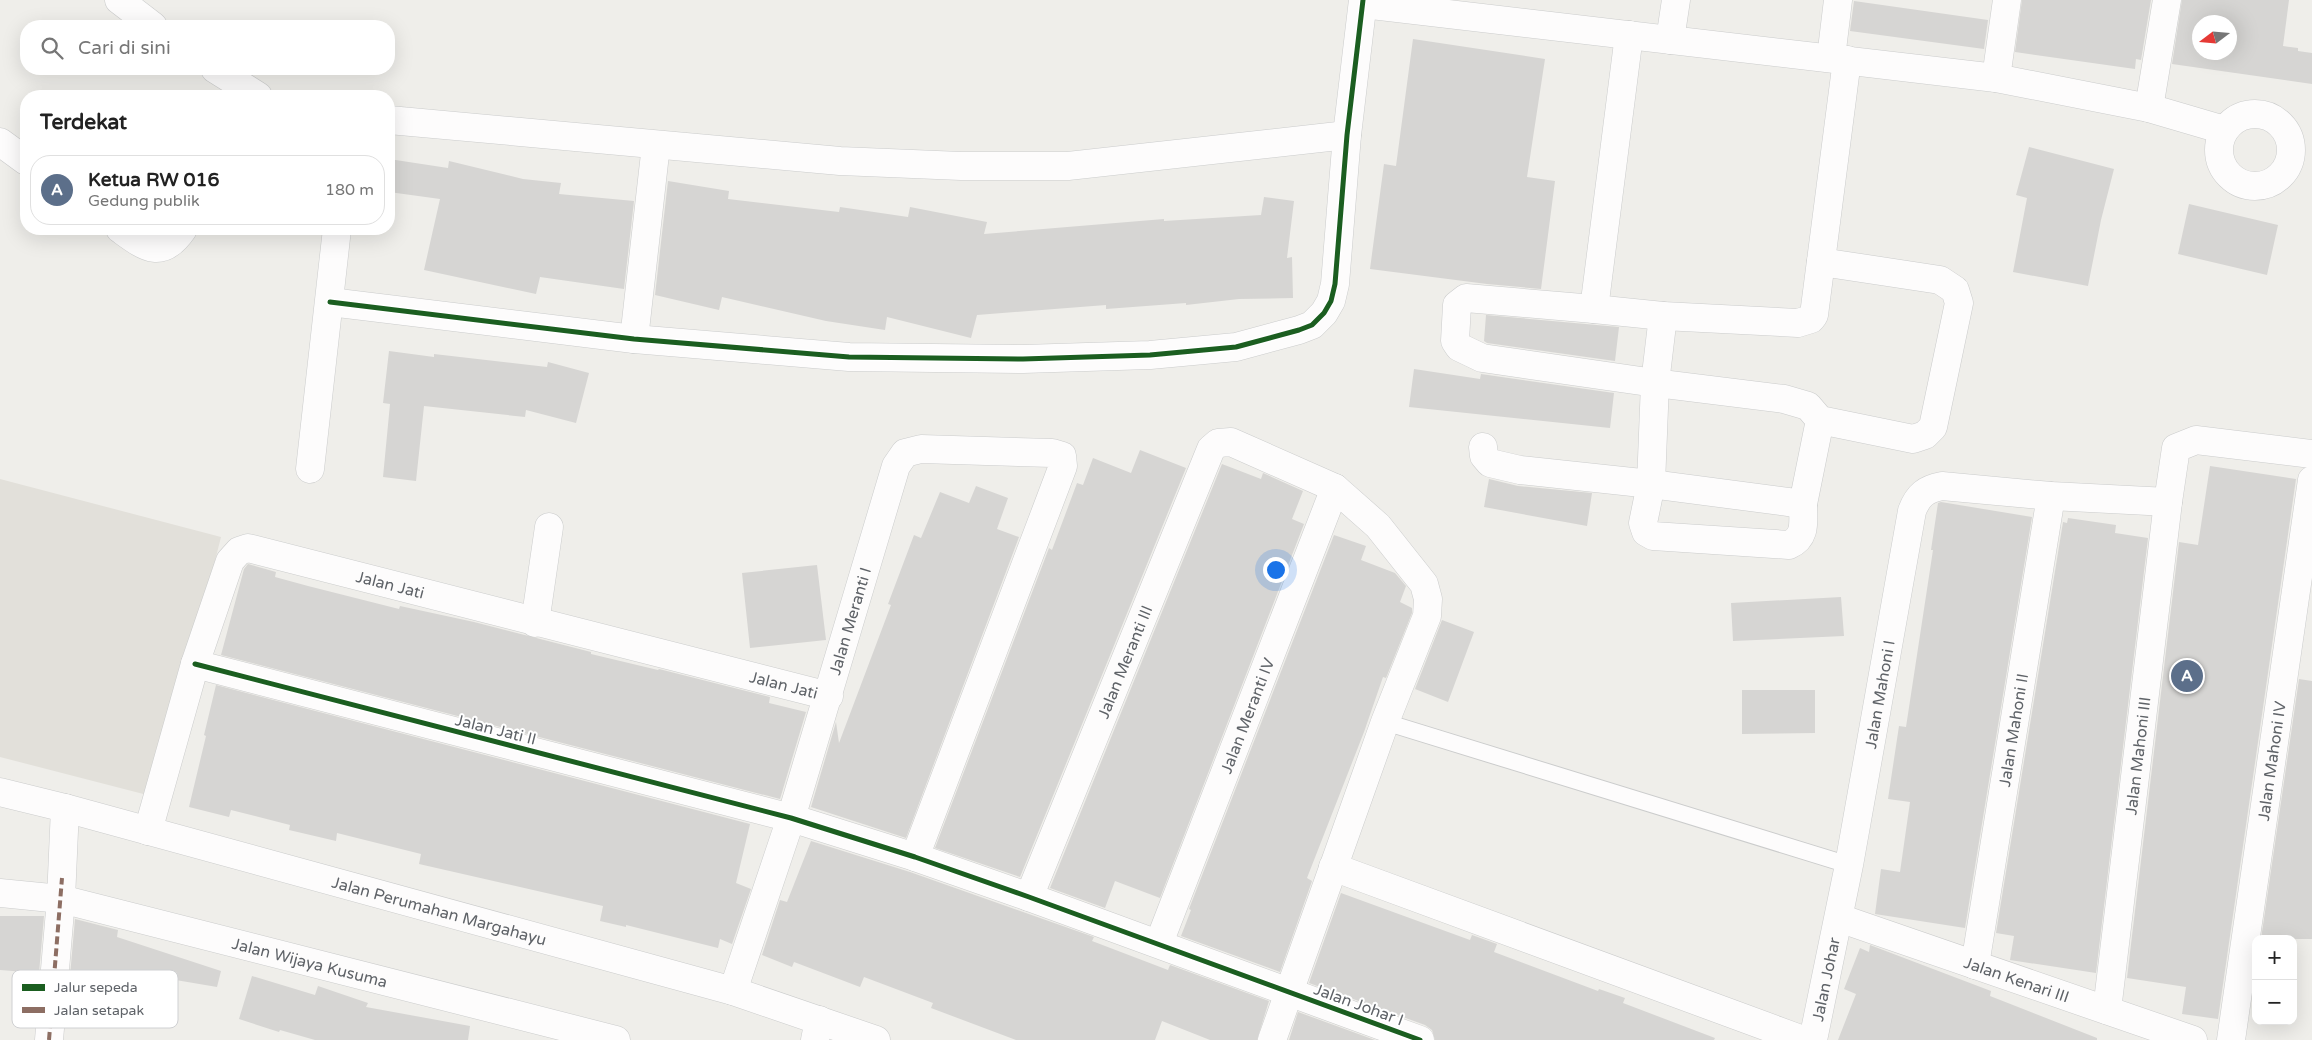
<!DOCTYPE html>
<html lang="id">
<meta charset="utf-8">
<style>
:root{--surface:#fff;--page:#f6f6f6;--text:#222;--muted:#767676;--line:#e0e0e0;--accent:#7c3aed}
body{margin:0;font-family:"Varela Round",sans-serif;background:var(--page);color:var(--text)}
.controls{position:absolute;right:15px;bottom:15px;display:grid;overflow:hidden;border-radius:10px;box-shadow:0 5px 20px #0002}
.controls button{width:45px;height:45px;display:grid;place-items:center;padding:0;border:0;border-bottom:1px solid var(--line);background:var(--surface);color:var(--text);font:25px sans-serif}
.compass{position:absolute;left:2192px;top:15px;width:45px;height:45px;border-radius:50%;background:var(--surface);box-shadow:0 5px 20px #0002;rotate:254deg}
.you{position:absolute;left:1275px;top:569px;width:18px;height:18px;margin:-12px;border:4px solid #fff;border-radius:50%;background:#1a73e8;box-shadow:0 0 0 8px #1a73e833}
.badge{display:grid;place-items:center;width:32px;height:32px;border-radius:50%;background:var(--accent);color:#fff;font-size:16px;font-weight:700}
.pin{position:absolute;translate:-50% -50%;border:2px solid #fff;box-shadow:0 1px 5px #0006}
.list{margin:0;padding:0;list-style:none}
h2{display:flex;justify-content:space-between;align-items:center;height:65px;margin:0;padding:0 20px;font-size:21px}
h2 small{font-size:16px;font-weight:400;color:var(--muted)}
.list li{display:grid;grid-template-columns:32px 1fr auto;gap:15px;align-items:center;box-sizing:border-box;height:70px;margin:0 10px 10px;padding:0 10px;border:1px solid var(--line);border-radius:20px}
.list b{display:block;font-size:19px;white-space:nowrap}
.list p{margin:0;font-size:16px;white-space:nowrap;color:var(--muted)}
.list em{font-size:16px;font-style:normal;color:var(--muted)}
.icon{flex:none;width:28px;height:28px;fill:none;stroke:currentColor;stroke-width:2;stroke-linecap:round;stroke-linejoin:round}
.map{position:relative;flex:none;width:2312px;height:1040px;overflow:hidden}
.search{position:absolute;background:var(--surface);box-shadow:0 5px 20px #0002;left:20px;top:20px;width:375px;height:55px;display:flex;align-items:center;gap:12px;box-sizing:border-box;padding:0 18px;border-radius:20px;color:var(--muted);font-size:19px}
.panel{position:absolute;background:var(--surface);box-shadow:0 5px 20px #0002;left:20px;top:90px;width:375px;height:145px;border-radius:20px}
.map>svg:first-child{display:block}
.education{fill:#e2e0da}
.building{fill:#d6d5d3;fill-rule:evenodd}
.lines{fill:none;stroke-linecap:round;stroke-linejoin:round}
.service-casing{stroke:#cbcccc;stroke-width:18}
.minor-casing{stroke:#cbcccc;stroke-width:29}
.tertiary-casing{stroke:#cbcccc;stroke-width:29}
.service{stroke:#fdfcfc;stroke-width:16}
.minor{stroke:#fdfcfc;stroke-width:28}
.tertiary{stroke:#fdfcfc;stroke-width:28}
.quiet{stroke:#8d6e63;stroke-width:4;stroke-dasharray:8 4;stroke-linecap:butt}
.cycleway-casing{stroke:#fff;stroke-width:8}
.cycleway{stroke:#1b5e20;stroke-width:5}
.labels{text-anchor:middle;stroke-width:4;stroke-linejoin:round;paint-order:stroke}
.street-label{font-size:16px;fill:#5f6368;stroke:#fff}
.key{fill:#fff;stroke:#cfd0d2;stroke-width:1}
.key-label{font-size:14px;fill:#5f6368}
</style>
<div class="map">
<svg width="2312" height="1040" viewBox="0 0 2312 1040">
<rect width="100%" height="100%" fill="#efeeea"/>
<path class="education" d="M 0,479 L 221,537 L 155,797 L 0,757 Z"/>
<path class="building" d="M 2022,0 L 2151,0 L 2141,60 L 2136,59 L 2135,69 L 2015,52 Z
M 2182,0 L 2289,0 L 2283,46 L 2298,48 L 2298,51 L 2312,53 L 2312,84 L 2172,64 ZM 2200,22 L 2230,22 L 2230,52 L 2200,52 Z
M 1854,1 L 1988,20 L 1984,49 L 1850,31 Z
M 1413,39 L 1545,59 L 1527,177 L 1555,181 L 1541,289 L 1487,284 L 1370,269 L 1384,164 L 1396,166 Z
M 2029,147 L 2114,169 L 2101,220 L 2088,286 L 2013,272 L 2027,198 L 2016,195 Z
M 389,159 L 448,168 L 449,161 L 523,179 L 561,183 L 559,194 L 634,201 L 624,289 L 540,277 L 536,294 L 424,270 L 440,199 L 389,192 Z
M 668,181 L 729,191 L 728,199 L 839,212 L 840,207 L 908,217 L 910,207 L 987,222 L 984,234 L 1164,219 L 1164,221 L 1261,215 L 1264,197 L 1294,201 L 1287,258 L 1292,257 L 1293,298 L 1239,299 L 1186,305 L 1186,303 L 1106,309 L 1106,305 L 977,315 L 971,338 L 887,317 L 885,330 L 826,321 L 722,297 L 719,310 L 655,295 Z
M 2189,204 L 2278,225 L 2267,275 L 2178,254 Z
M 1486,315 L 1619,327 L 1615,361 L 1487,343 L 1484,341 Z
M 389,351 L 434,357 L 434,354 L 547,367 L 548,362 L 589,373 L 576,423 L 526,410 L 525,417 L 424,406 L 416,481 L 383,477 L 390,404 L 383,403 Z
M 1414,369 L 1480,379 L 1481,374 L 1614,393 L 1610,428 L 1409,407 Z
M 1140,450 L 1186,468 L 1020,877 L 935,848 L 1049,548 L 1052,550 L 1077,483 L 1083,485 L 1093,458 L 1131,473 Z
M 1222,464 L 1261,479 L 1263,473 L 1303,491 L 1292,519 L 1304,524 L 1160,898 L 1115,881 L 1105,908 L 1050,888 Z
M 2210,466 L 2296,479 L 2218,1019 L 2182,1014 L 2186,987 L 2127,978 L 2179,542 L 2198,545 Z
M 1489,479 L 1518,486 L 1592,493 L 1587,526 L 1484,507 Z
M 976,486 L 1008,498 L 997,529 L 1019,537 L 906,838 L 811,807 L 836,722 L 839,743 L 891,605 L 888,604 L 914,535 L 921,538 L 940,492 L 969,503 Z
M 1941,502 L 2032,517 L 1965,928 L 1875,914 L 1881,869 L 1900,872 L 1910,802 L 1888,799 L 1899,726 L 1906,727 L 1933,550 L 1931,550 L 1938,503 Z
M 2068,518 L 2116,525 L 2115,533 L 2148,538 L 2096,973 L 2010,960 L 2014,936 L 1996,933 L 2063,522 L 2067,523 Z
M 1334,535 L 1366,546 L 1361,560 L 1395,573 L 1406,586 L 1400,602 L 1412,608 L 1412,613 L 1386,678 L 1383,677 L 1364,732 L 1307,878 L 1312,881 L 1280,972 L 1181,936 L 1191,910 L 1189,909 Z
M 248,564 L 276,572 L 275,577 L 308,586 L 399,609 L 400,606 L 474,622 L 591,652 L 591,654 L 658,670 L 659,669 L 770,697 L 769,703 L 806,712 L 780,799 L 221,655 L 244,569 Z
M 817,565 L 826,640 L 750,648 L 742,573 Z
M 1841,597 L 1844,636 L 1733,641 L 1731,603 Z
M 1442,620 L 1474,632 L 1448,702 L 1415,689 Z
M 2299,679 L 2312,681 L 2312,939 L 2261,939 Z
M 216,685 L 750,824 L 736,883 L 751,889 L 732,944 L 720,939 L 718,948 L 626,925 L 626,927 L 600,921 L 603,906 L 419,864 L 421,854 L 337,833 L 336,841 L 289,830 L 290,825 L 231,810 L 229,817 L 189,807 L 206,736 L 204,735 Z
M 1742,690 L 1815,690 L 1815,733 L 1742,734 Z
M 811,841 L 910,872 L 1094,937 L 1092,941 L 1168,970 L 1170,965 L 1269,1001 L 1257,1040 L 1210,1040 L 1162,1021 L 1155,1040 L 1016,1040 L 931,1008 L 933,1003 L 864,977 L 860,987 L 794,962 L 792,967 L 762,955 L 780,900 L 787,902 Z
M 1341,893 L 1470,940 L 1472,935 L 1497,944 L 1494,952 L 1598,991 L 1599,989 L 1625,998 L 1623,1003 L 1715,1038 L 1714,1040 L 1435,1040 L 1432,1030 L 1425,1025 L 1309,983 Z
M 0,916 L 44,916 L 39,973 L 0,970 Z
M 75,919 L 118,930 L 117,937 L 221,971 L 217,987 L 152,976 L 145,996 L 117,987 L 119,979 L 70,976 Z
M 1870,945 L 1991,991 L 1990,996 L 2097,1038 L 2097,1040 L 1838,1040 L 1856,994 L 1844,989 L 1860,948 L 1869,952 Z
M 252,976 L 315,995 L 318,986 L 368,1003 L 366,1007 L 470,1026 L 468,1040 L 315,1040 L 280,1030 L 279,1032 L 239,1019 Z
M 1298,1012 L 1375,1040 L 1289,1040 Z"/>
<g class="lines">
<g class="service-casing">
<path id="service" d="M 1385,722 L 1849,865"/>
</g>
<g class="minor-casing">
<g id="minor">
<path d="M 119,0 L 153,26"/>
<path d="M 1363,4 L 1996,78 L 2149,108 L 2224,130"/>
<path d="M 1629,35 L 1594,309 L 1663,316 L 1798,323 L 1811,319 L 1814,315 L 1847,60"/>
<path d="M 1670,40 L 1676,0"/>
<path d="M 1831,58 L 1838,0"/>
<path d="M 215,69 L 258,96"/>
<path d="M 1996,78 L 2007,0"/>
<path d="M 2149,108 L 2167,0"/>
<circle cx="2255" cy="150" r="36"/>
<path d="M 389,120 L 840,161 L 961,166 L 1068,166 L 1347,135"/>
<path d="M 0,142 L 26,161"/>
<path d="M 120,229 C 145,247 161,261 183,229"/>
<path d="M 330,302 L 634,339 L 849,357 L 1023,359 L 1150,355 L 1236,347 L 1299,330 L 1312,325 L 1324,313 L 1331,301 L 1335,284 L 1347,135 L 1363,0"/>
<path d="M 1594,309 L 1466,298 L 1457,305 L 1455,341 L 1459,347 L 1482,358 L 1655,383 L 1784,399 L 1808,406 L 1820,420 L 1913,439 L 1925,435 L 1933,427 L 1959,303 L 1955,290 L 1940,280 L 1821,262"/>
<path d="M 1663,316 L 1655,383 L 1651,484 L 1643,523 L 1646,532 L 1653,536 L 1789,545 C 1807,537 1803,521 1803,504"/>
<path d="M 634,339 L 656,145"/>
<path d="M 1483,447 L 1484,456 L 1490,463 L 1520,470 L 1651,484 L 1803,504 L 1820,420"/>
<path d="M 310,469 L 337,229"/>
<path d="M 535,623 L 549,527"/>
<path d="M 195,664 L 791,818 L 915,857 L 1029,897 L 1420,1040"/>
<path id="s1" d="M 148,831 L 195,664 L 230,561 L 239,551 L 248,548 L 829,696"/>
<path d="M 1333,867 L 1803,1040"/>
<path id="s2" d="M 0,893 L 61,899 L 616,1040"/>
<path id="s3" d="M 1029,897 L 1211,449 L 1218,443 L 1231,442 L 1335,488 L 1378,526 L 1424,584 L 1428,599 L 1427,616 L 1385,722 L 1272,1040"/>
<path id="s4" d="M 1839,918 L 2193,1040"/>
<path id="s5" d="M 1159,943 L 1335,488"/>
<path id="s6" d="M 1975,965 L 2051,496"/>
<path id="s7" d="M 733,991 L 791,818 L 896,466 L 905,453 L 921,449 L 1052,453 L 1062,456 L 1063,466 L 915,857"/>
<path id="s8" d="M 2107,1010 L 2168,502"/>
<path d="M 49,1040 L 61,899 L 65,808"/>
<path d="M 815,1040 L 819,1020"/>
<path id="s9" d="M 1813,1040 L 1849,865 L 1912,511 C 1918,495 1926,489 1942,486 L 2051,496 L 2168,502 L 2176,448 L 2196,440 L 2312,454"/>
<path id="s10" d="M 2231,1040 L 2312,480"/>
</g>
</g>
<g class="tertiary-casing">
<g id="tertiary">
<path id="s11" d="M 0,792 L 65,808 L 733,991 L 876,1040"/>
</g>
</g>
<use href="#service" class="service"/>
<use href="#minor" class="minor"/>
<use href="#tertiary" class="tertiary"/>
<path class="quiet" d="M 49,1040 L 62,878"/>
<g class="cycleway-casing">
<path id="cycleway" d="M 330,302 L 634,339 L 849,357 L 1023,359 L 1150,355 L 1236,347 L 1299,330 L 1312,325 L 1324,313 L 1331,301 L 1335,284 L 1347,135 L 1363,0
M 195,664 L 791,818 L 915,857 L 1029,897 L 1420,1040"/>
</g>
<use href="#cycleway" class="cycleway"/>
</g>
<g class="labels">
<g class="street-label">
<text dy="6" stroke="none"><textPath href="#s1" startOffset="452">Jalan Jati</textPath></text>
<text dy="6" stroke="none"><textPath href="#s7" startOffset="388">Jalan Meranti I</textPath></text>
<text dy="6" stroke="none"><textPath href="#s3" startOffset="254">Jalan Meranti III</textPath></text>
<text dy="6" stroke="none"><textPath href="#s1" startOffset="858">Jalan Jati</textPath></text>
<text dy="6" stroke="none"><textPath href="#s9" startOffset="352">Jalan Mahoni I</textPath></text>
<text dy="6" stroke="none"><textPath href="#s5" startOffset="244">Jalan Meranti IV</textPath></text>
<text transform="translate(496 729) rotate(14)" y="6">Jalan Jati II</text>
<text dy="6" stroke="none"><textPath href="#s6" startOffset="238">Jalan Mahoni II</textPath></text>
<text dy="6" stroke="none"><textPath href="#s8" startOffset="256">Jalan Mahoni III</textPath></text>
<text dy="6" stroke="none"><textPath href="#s10" startOffset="282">Jalan Mahoni IV</textPath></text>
<text dy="6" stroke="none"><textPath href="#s11" startOffset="455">Jalan Perumahan Margahayu</textPath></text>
<text dy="6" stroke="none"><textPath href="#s2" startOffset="318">Jalan Wijaya Kusuma</textPath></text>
<text dy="6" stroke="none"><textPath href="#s9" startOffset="62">Jalan Johar</textPath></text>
<text dy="6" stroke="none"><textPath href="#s4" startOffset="188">Jalan Kenari III</textPath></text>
<text transform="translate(1359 1004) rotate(20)" y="6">Jalan Johar I</text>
</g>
</g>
<rect x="12" y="970" width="166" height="58" rx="8" class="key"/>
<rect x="22" y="984" width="23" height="7" fill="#1b5e20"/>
<rect x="22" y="1007" width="23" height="6" fill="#8d6e63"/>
<g class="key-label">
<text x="54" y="992">Jalur sepeda</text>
<text x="54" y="1015">Jalan setapak</text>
</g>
</svg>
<div class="controls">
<button>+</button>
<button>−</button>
</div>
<svg class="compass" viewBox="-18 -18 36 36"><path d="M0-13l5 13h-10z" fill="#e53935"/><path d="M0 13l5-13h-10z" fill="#767676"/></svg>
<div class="you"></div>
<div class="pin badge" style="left:2187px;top:676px;background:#5c6f8a">A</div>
<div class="search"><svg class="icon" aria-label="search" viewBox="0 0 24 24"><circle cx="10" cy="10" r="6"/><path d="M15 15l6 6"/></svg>Cari di sini</div>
<section class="panel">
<h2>Terdekat<small></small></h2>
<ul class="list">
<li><span class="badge" style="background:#5c6f8a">A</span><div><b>Ketua RW 016</b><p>Gedung publik</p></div><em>180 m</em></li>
</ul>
</section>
</div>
